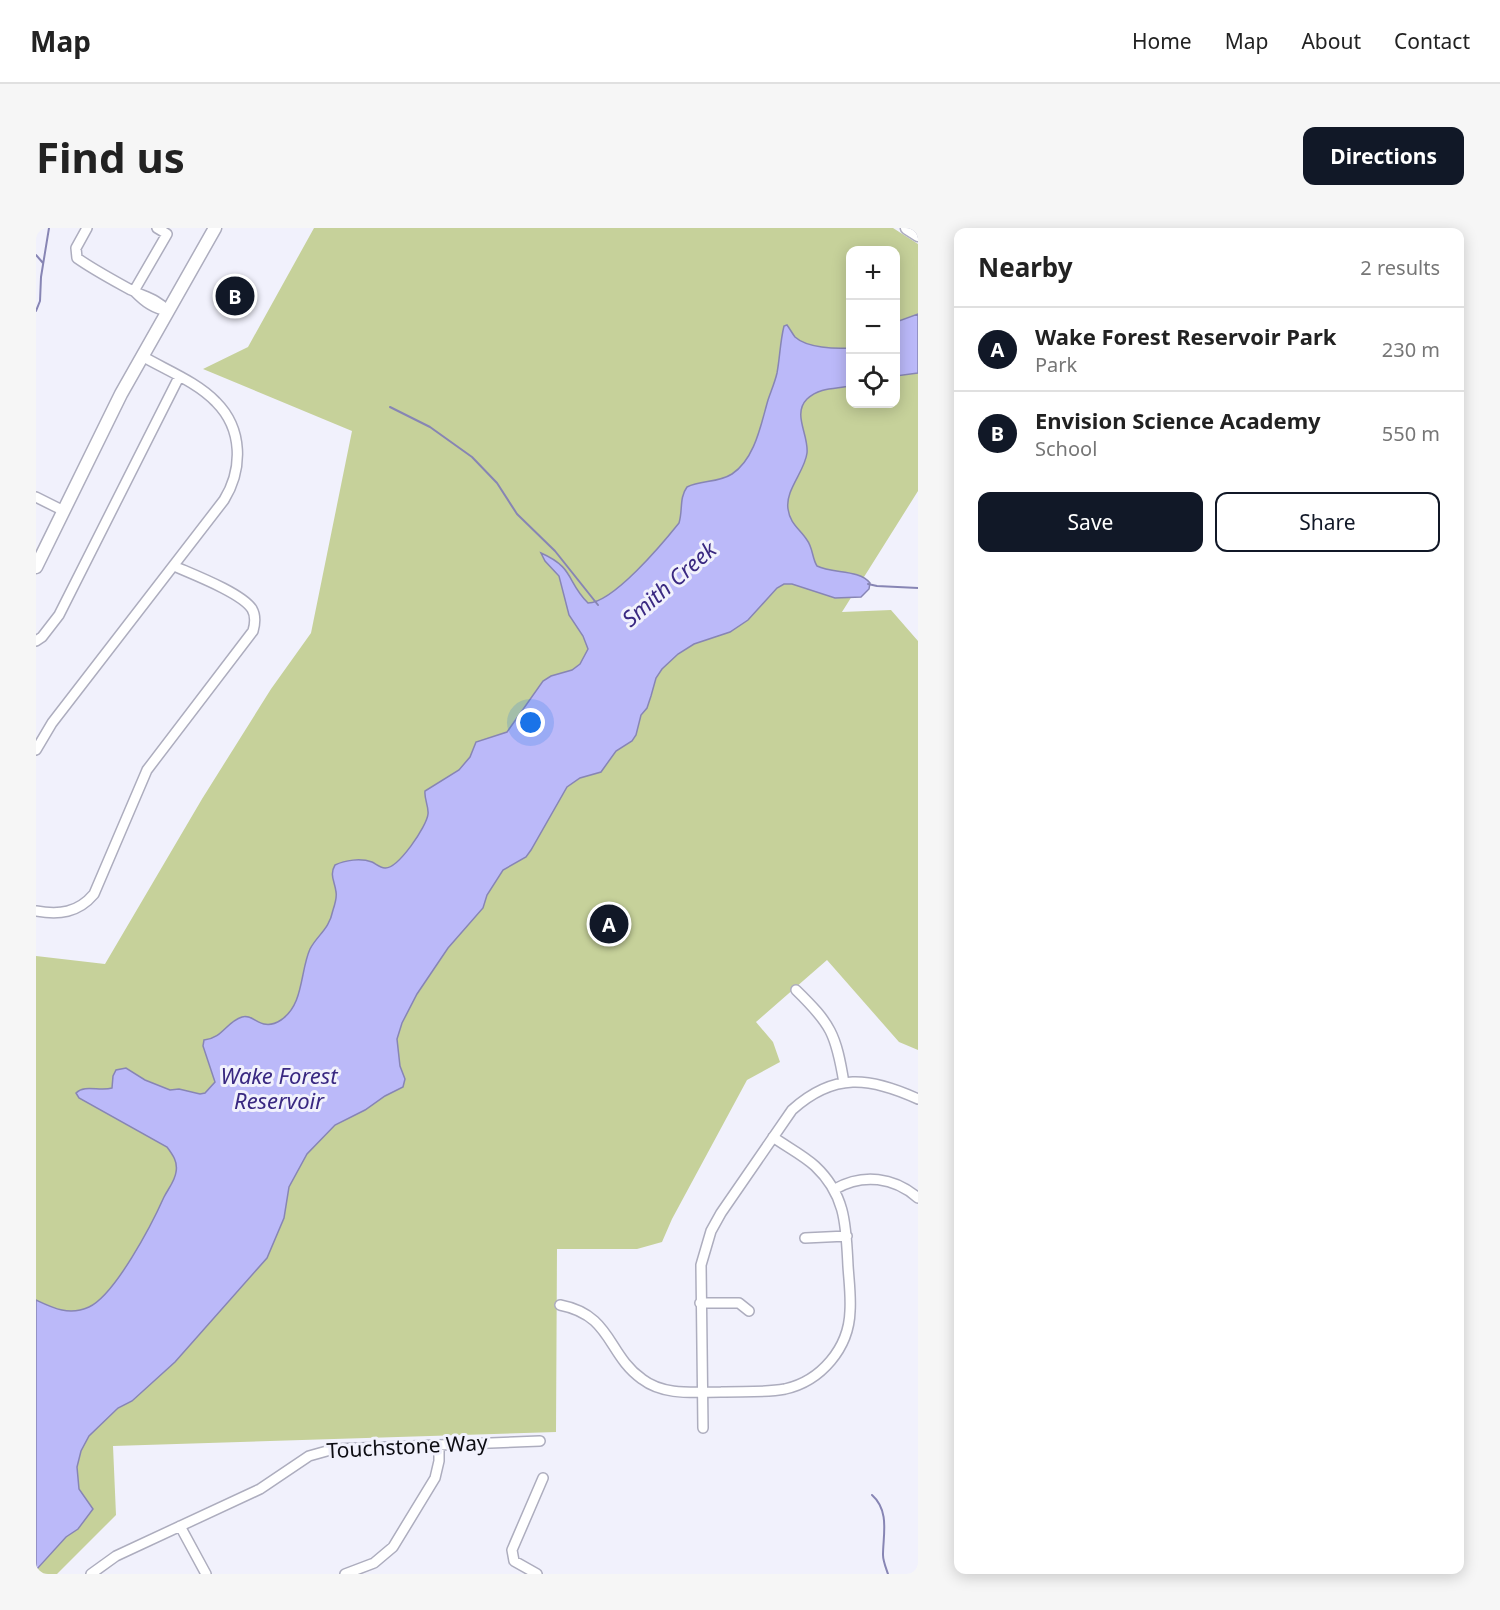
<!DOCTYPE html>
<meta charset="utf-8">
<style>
:root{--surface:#fff;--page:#f6f6f6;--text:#222;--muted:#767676;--line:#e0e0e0;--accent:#111827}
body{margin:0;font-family:"Noto Sans",sans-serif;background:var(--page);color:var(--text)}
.controls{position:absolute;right:18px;top:18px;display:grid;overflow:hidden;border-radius:12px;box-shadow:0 3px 15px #0003}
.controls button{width:54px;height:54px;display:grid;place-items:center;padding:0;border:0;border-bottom:2px solid var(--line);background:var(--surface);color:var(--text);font:30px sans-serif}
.you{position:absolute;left:495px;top:495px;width:21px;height:21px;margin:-15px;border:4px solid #fff;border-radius:50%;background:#1a73e8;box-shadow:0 0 0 9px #1a73e833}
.badge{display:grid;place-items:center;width:39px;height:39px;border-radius:50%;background:var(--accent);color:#fff;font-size:20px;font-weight:700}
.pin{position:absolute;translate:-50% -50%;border:3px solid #fff;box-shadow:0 2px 6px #0006}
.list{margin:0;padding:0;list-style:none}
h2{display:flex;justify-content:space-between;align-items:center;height:78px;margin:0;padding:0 24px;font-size:26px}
h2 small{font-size:20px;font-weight:400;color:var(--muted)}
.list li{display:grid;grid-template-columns:39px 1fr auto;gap:18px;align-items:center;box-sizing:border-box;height:84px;padding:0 24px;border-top:2px solid var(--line)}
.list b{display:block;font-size:22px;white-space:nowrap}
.list p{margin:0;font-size:20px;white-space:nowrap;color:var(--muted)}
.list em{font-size:20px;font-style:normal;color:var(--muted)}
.actions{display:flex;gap:12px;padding:18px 24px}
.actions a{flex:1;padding:14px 0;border:2px solid var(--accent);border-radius:12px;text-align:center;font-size:21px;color:var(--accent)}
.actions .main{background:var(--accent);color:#fff}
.icon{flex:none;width:33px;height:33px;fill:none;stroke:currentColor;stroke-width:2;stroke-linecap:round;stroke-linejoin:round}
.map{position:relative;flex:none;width:882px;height:1346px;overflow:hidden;border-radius:12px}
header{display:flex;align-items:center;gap:36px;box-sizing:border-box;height:84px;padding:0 30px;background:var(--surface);border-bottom:2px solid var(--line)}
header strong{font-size:28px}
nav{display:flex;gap:33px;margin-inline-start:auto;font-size:21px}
.intro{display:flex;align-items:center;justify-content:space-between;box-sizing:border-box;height:144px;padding:0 36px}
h1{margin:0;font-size:42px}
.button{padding:15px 27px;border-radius:12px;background:var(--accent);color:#fff;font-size:21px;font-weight:700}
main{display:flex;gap:36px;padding:0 36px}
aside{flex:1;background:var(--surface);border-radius:12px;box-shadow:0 3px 15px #0003}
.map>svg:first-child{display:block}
.green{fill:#c6d19a;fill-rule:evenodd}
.water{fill:#bbb9f9;stroke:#8785b4;stroke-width:1.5}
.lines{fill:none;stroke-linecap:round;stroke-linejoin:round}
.stream{stroke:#8785b4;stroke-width:2}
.minor-casing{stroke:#adadbe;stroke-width:12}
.major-casing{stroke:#adadbe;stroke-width:15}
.minor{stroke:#fff;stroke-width:9}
.major{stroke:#fff;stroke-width:12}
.labels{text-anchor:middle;stroke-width:6;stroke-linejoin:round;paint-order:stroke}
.street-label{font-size:21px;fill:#0d0d13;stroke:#f1f1fc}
.water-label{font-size:22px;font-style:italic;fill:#392881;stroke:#f1f1fc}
</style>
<header>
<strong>Map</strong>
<nav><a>Home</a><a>Map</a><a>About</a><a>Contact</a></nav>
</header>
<div class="intro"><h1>Find us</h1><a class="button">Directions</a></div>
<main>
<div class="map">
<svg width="882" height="1346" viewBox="0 0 882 1346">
<rect width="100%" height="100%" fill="#f1f1fc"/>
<path class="green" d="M 278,0 L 857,0 L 882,16 L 882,263 L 806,384 L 855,382 L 882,413 L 882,822 L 863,814 L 791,732 L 720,794 L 737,814 L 744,834 L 711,852 L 636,991 L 626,1014 L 601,1021 L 521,1021 L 520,1204 L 77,1218 L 80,1287 L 21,1346 L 0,1346 L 0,728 L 69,736 L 166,571 L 235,461 L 275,405 L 316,203 L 167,141 L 212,119 ZM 814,22 L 860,22 L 860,176 L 814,176 Z"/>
<path class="water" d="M 882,86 L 882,145 L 860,148 L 860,94 Z
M 751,97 C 754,101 756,105 759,109 C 771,120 800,121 814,120 L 814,158 C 799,161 784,159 771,171 C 756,186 773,207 771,225 C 769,243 749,262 752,281 C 754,296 764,301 771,312 C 777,320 776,330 781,338 C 797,346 823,341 834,355 L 833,361 L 825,369 L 799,370 L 756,356 L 748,356 L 741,360 L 712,392 L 694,404 L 658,416 L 642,426 L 626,441 L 620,450 L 615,468 L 611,480 L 605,487 L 600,507 L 596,513 L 580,523 L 565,544 L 544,550 L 531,559 L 495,622 L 490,629 L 467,642 L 451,667 L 447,680 L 412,720 L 381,766 L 366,795 L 361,811 L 364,838 L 369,851 L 367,859 L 349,868 L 329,882 L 299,897 L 271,926 L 253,959 L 248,990 L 231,1030 L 139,1134 L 96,1173 L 82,1180 L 53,1208 L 45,1223 L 41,1239 L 43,1261 L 57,1281 L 42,1301 L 30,1309 L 0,1342 L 0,1072 C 17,1080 33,1088 53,1079 C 79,1067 116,996 128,969 C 132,961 139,953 140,944 C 142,934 137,927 131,919 L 43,870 L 40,865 C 49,856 64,864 76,860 L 77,848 L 80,842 L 90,840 L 109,852 L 134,862 L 143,861 L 164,866 L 169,865 L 179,854 L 167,818 L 168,812 C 187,810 190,794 206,789 C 218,785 225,805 245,792 C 268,777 264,743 274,721 C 282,706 293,702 297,682 C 299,676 301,669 300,664 C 299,654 293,647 299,637 C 309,632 325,630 336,634 C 340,636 344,640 349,640 C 362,641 391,598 392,586 C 393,579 388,571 389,563 L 423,542 L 434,529 L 440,514 L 471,504 L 507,453 L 515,448 L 536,442 L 544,436 L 552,421 L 547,408 L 533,387 L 523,348 L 509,333 L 505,325 C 539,340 530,353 552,375 C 577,375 627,315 643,295 C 647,282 643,270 651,259 C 665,252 682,255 696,246 C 719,231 725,196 732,172 C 735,163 739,154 741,145 C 744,129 744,114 748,98 Z"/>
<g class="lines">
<path class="stream" d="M 0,27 L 7,35
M 0,83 L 4,73 L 5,49 L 13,0
M 354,179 L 394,199 L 436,229 L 461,255 L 481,286 L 519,323 L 562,377
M 832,356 L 841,358 L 882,360
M 836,1267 C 854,1283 847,1307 847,1327 C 847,1333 850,1340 852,1346"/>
<g class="minor-casing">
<path id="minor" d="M 51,0 L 40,20 L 41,30 C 58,42 77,52 95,62 C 109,69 121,71 132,83
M 98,63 L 131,6 L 121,0
M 99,64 C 109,74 118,81 132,83
M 0,269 L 28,283
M 0,413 L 6,409 L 23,387 L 143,149
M 0,522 L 16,495 L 188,272 C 207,241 207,201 180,174 C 161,154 130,142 106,128
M 0,683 C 23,687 42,685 58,666 L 111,542 L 217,403 C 219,396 220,388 216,381 C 206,365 156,346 138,338
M 760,762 C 795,796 800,806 808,855
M 799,961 C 827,945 858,949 882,970
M 769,1010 L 811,1008
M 664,1075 L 703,1075 L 713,1083
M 524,1077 C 576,1087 571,1126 606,1151 C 628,1168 659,1164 685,1164 C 706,1163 728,1165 749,1161 C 785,1153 813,1120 814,1083 C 815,1068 813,1053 812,1038 C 810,998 810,967 779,938 C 767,927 751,919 737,909
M 667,1200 L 665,1037 L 675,1003 L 685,985 L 756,882 C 798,844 834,849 882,871
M 144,1298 L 170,1346
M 55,1346 L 80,1328 L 224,1261 L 273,1228 L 298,1221 L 504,1213
M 309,1346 L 338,1335 L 357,1319 L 399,1250 L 403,1233 L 403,1217
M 501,1346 L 478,1333 L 476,1322 L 507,1250"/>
</g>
<g class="major-casing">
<path id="major" d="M 871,0 L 882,7
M 0,339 L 85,166 L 179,0"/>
</g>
<use href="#minor" class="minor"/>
<use href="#major" class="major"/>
</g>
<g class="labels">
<g class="street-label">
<text transform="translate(371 1219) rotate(-3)" y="7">Touchstone Way</text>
</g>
<g class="water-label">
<text transform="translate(633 356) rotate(-41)" y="8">Smith Creek</text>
<text x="243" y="856">Wake Forest<tspan x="243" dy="25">Reservoir</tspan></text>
</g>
</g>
</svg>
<div class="controls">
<button>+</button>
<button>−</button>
<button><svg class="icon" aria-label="locate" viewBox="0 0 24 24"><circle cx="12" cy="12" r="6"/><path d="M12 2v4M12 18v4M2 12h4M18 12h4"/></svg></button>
</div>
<div class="you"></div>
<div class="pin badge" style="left:573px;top:696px">A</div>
<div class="pin badge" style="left:199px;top:68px">B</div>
</div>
<aside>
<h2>Nearby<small>2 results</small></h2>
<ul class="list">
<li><span class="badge">A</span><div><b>Wake Forest Reservoir Park</b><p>Park</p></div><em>230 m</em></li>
<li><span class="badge">B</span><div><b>Envision Science Academy</b><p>School</p></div><em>550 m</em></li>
</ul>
<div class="actions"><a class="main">Save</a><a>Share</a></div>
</aside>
</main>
